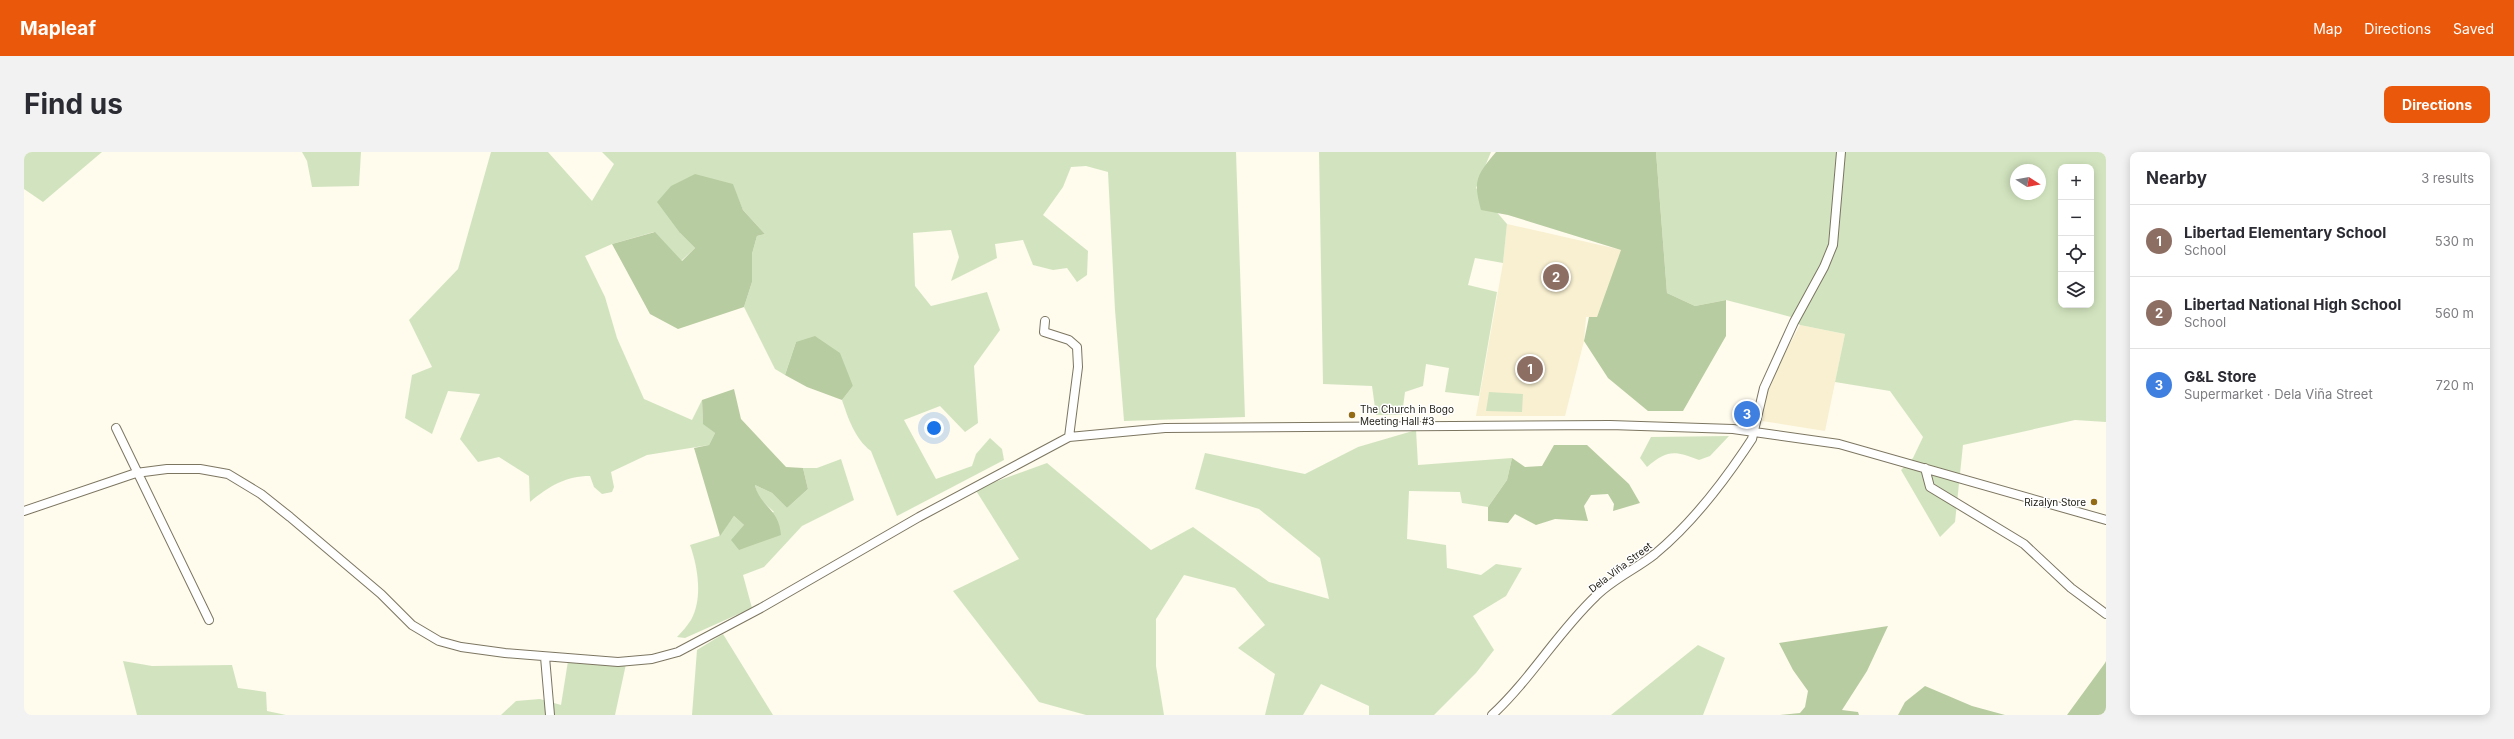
<!DOCTYPE html>
<meta charset="utf-8">
<style>
:root{--surface:#fff;--page:#f2f2f3;--text:#2b2b33;--muted:#7c7c81;--line:#e1e1e2;--accent:#ea580c}
body{margin:0;font-family:Inter,sans-serif;background:var(--page);color:var(--text)}
.controls{position:absolute;right:12px;top:12px;display:grid;overflow:hidden;border-radius:8px;box-shadow:0 2px 10px #0003}
.controls button{width:36px;height:36px;display:grid;place-items:center;padding:0;border:0;border-bottom:1px solid var(--line);background:var(--surface);color:var(--text);font:20px sans-serif}
.compass{position:absolute;left:1986px;top:12px;width:36px;height:36px;border-radius:50%;background:var(--surface);box-shadow:0 2px 10px #0003;rotate:101deg}
.you{position:absolute;left:910px;top:276px;width:14px;height:14px;margin:-10px;border:3px solid #fff;border-radius:50%;background:#1a73e8;box-shadow:0 0 0 6px #1a73e833}
.badge{display:grid;place-items:center;width:26px;height:26px;border-radius:50%;background:var(--accent);color:#fff;font-size:13px;font-weight:700}
.pin{position:absolute;translate:-50% -50%;border:2px solid #fff;box-shadow:0 1px 4px #0006}
.list{margin:0;padding:0;list-style:none}
h2{display:flex;justify-content:space-between;align-items:center;height:52px;margin:0;padding:0 16px;font-size:17px}
h2 small{font-size:13px;font-weight:400;color:var(--muted)}
.list li{display:grid;grid-template-columns:26px 1fr auto;gap:12px;align-items:center;box-sizing:border-box;height:72px;padding:0 16px;border-top:1px solid var(--line)}
.list b{display:block;font-size:15px;white-space:nowrap}
.list p{margin:0;font-size:13px;white-space:nowrap;color:var(--muted)}
.list em{font-size:13px;font-style:normal;color:var(--muted)}
.icon{flex:none;width:22px;height:22px;fill:none;stroke:currentColor;stroke-width:2;stroke-linecap:round;stroke-linejoin:round}
.map{position:relative;flex:none;width:2082px;height:563px;overflow:hidden;border-radius:8px}
header{display:flex;align-items:center;gap:24px;box-sizing:border-box;height:56px;padding:0 20px;background:var(--accent);color:#fff}
header strong{font-size:19px}
nav{display:flex;gap:22px;margin-inline-start:auto;font-size:14px}
.intro{display:flex;align-items:center;justify-content:space-between;box-sizing:border-box;height:96px;padding:0 24px}
h1{margin:0;font-size:28px}
.button{padding:10px 18px;border-radius:8px;background:var(--accent);color:#fff;font-size:14px;font-weight:700}
main{display:flex;gap:24px;padding:0 24px}
aside{flex:1;background:var(--surface);border-radius:8px;box-shadow:0 2px 10px #0003}
.map>svg:first-child{display:block}
.built{fill:#f9f0d1}
.green{fill:#d2e4bf;fill-rule:evenodd}
.forest{fill:#b8cca1}
.lines{fill:none;stroke-linecap:round;stroke-linejoin:round}
.minor-casing{stroke:#7c7661;stroke-width:10}
.minor{stroke:#fff;stroke-width:8}
.poi-dot{fill:#936c15;stroke:#fff;stroke-width:1.5}
.labels{text-anchor:middle;stroke-width:3;stroke-linejoin:round;paint-order:stroke}
.poi-label{font-size:10px;fill:#232118;stroke:#fff;text-anchor:start}
.street-label{font-size:10px;fill:#232118;stroke:#fff}
</style>
<header>
<strong>Mapleaf</strong>
<nav><a>Map</a><a>Directions</a><a>Saved</a></nav>
</header>
<div class="intro"><h1>Find us</h1><a class="button">Directions</a></div>
<main>
<div class="map">
<svg width="2082" height="563" viewBox="0 0 2082 563">
<rect width="100%" height="100%" fill="#fffbed"/>
<path class="built" d="M 1483,72 L 1598,98 L 1573,165 L 1562,165 L 1560,189 L 1541,264 L 1452,264 L 1479,111 Z
M 1776,173 L 1821,182 L 1801,279 L 1738,269 L 1743,239 L 1750,221 Z"/>
<path class="green" d="M 0,0 L 78,0 L 19,50 L 0,37 Z
M 278,0 L 337,0 L 335,34 L 288,35 L 283,9 Z
M 467,0 L 524,0 L 568,49 L 590,12 L 578,0 L 1212,0 L 1221,265 L 1100,269 L 1091,158 L 1084,20 L 1062,14 L 1047,15 L 1039,35 L 1019,63 L 1064,99 L 1063,123 L 1053,130 L 1043,116 L 1029,118 L 1009,113 L 999,88 L 971,92 L 973,106 L 927,129 L 935,105 L 927,78 L 889,81 L 891,134 L 907,154 L 963,140 L 976,178 L 950,214 L 954,271 L 941,280 L 916,254 L 880,268 L 912,327 L 948,314 L 952,302 L 966,286 L 978,297 L 980,308 L 873,364 L 847,299 C 831,287 824,266 818,248 L 829,234 L 772,190 L 761,223 L 751,217 L 720,155 L 728,130 L 728,102 L 733,84 L 741,82 L 719,58 L 708,32 L 656,81 L 671,96 L 657,109 L 630,80 L 588,92 L 561,104 L 581,145 L 593,186 L 620,247 L 668,268 L 678,248 L 679,271 L 691,281 L 685,293 L 623,303 L 587,320 L 590,335 L 588,340 L 578,342 L 570,335 L 566,324 C 542,324 525,334 506,350 L 505,324 L 475,305 L 454,310 L 436,287 L 456,242 L 424,239 L 408,282 L 381,266 L 388,223 L 408,215 L 385,168 L 434,117 Z
M 1295,0 L 1467,0 L 1452,36 L 1483,72 L 1479,111 L 1451,106 L 1444,133 L 1473,140 L 1455,244 L 1421,240 L 1425,216 L 1402,212 L 1399,234 L 1381,240 L 1378,263 L 1352,263 L 1348,234 L 1299,232 Z
M 1632,0 L 2082,0 L 2082,270 L 2051,268 L 1939,293 L 1931,370 L 1916,385 L 1877,318 L 1889,306 L 1899,285 L 1866,239 L 1811,230 L 1821,182 L 1776,173 L 1767,165 L 1702,148 L 1671,154 L 1643,141 ZM 2037,15 L 2067,15 L 2067,153 L 2037,153 ZM 1992,18 L 2016,18 L 2016,42 L 1992,42 Z
M 1465,240 L 1499,242 L 1498,260 L 1462,259 Z
M 1392,278 L 1394,313 L 1488,306 L 1483,328 L 1464,355 L 1438,351 L 1436,340 L 1385,339 L 1383,387 L 1422,393 L 1423,416 L 1457,423 L 1472,412 L 1498,416 L 1482,444 L 1449,464 L 1470,498 L 1452,521 L 1410,563 L 1345,563 L 1345,554 L 1297,532 L 1279,563 L 1241,563 L 1251,522 L 1214,496 L 1241,473 L 1211,436 L 1160,423 L 1132,467 L 1132,514 L 1140,563 L 1062,563 L 1015,550 L 929,439 L 995,407 L 951,337 L 1023,311 L 1127,398 L 1169,375 L 1245,430 L 1305,447 L 1296,406 L 1235,357 L 1171,337 L 1181,301 L 1281,322 L 1334,295 Z
M 1705,284 L 1686,304 L 1675,308 C 1651,299 1644,297 1623,315 L 1616,306 L 1627,285 Z
M 817,307 L 830,348 L 778,374 L 740,415 L 719,423 L 728,456 L 661,486 L 653,485 C 658,480 663,474 667,468 C 679,447 674,415 666,393 L 695,384 L 710,364 L 720,373 L 750,360 L 734,345 L 731,333 L 748,341 L 763,356 L 784,337 L 779,316 L 793,316 Z
M 699,482 L 749,563 L 668,563 L 673,498 Z
M 1674,493 L 1701,506 L 1679,563 L 1587,563 Z
M 99,509 L 128,514 L 208,513 L 214,536 L 242,540 L 243,559 L 262,563 L 113,563 Z
M 544,509 L 602,512 L 591,563 L 477,563 L 492,549 L 516,547 L 537,553 Z"/>
<path class="forest" d="M 1472,0 L 1632,0 L 1643,141 L 1671,154 L 1702,148 L 1702,184 L 1659,259 L 1624,259 L 1584,226 L 1560,189 L 1565,165 L 1573,165 L 1597,98 L 1484,63 L 1457,58 C 1449,28 1452,24 1472,0 Z
M 671,22 L 709,32 L 719,58 L 741,82 L 733,84 L 728,102 L 728,130 L 720,155 L 654,177 L 626,162 L 588,92 L 631,80 L 658,109 L 671,96 L 656,81 L 633,50 L 647,34 Z
M 791,184 L 816,201 L 829,234 L 818,248 L 783,235 L 761,223 L 772,190 Z
M 710,237 L 717,267 L 762,315 L 779,316 L 784,337 L 763,356 L 748,341 L 731,333 C 736,355 755,356 757,383 L 715,398 L 707,388 L 720,373 L 710,364 L 696,384 L 670,296 L 685,293 L 691,281 L 679,272 L 678,248 Z
M 1530,293 L 1563,293 L 1605,332 L 1616,351 L 1589,359 L 1590,352 L 1584,342 L 1567,343 L 1560,354 L 1564,369 L 1531,367 L 1512,373 L 1491,362 L 1484,371 L 1464,369 L 1464,355 L 1483,328 L 1488,306 L 1501,315 L 1518,314 Z
M 1864,474 L 1843,519 L 1818,558 L 1834,560 L 1835,563 L 1756,563 L 1776,561 L 1781,555 L 1784,539 L 1769,518 L 1755,491 Z
M 2082,509 L 2082,563 L 2043,563 L 2081,511 Z
M 1901,534 L 1948,554 L 1981,563 L 1874,563 L 1881,550 Z"/>
<g class="lines">
<g class="minor-casing">
<path id="minor" d="M 1021,169 L 1020,180 L 1045,188 L 1053,195 L 1054,215 L 1045,285
M 92,276 L 185,468
M 1901,316 L 1906,335 L 2000,392 L 2047,436 L 2082,462
M 0,359 L 112,321 L 143,317 L 176,317 L 204,322 L 237,342 L 266,365 L 357,442 L 388,473 L 415,489 L 437,495 L 481,501 L 594,510 L 628,507 L 654,500 L 737,456 L 895,365 L 1045,285 L 1141,276 L 1586,273 L 1709,277 L 1815,292 L 2082,368
M 521,505 L 526,563
M 1468,563 C 1507,527 1533,481 1572,444 C 1589,427 1612,417 1631,402 C 1666,373 1695,336 1720,299 L 1728,287 L 1740,236 L 1770,170 L 1800,115 L 1809,93 L 1817,0"/>
</g>
<use href="#minor" class="minor"/>
</g>
<g class="poi-dot">
<circle cx="1328" cy="263" r="4"/>
<circle cx="2070" cy="350" r="4"/>
</g>
<g class="labels">
<g class="poi-label">
<text x="1336" y="261">The Church in Bogo<tspan x="1336" dy="12">Meeting Hall #3</tspan></text>
<text x="2062" y="354" text-anchor="end">Rizalyn Store</text>
</g>
<g class="street-label">
<text transform="translate(1596 415) rotate(-37)" y="4">Dela Viña Street</text>
</g>
</g>
</svg>
<div class="controls">
<button>+</button>
<button>−</button>
<button><svg class="icon" aria-label="locate" viewBox="0 0 24 24"><circle cx="12" cy="12" r="6"/><path d="M12 2v4M12 18v4M2 12h4M18 12h4"/></svg></button>
<button><svg class="icon" aria-label="layers" viewBox="0 0 24 24"><path d="M12 4l9 5-9 5-9-5zM3 14l9 5 9-5"/></svg></button>
</div>
<svg class="compass" viewBox="-18 -18 36 36"><path d="M0-13l5 13h-10z" fill="#e53935"/><path d="M0 13l5-13h-10z" fill="#7c7c81"/></svg>
<div class="you"></div>
<div class="pin badge" style="left:1506px;top:217px;background:#8d6e63">1</div>
<div class="pin badge" style="left:1532px;top:125px;background:#8d6e63">2</div>
<div class="pin badge" style="left:1723px;top:262px;background:#3f7fe0">3</div>
</div>
<aside>
<h2>Nearby<small>3 results</small></h2>
<ul class="list">
<li><span class="badge" style="background:#8d6e63">1</span><div><b>Libertad Elementary School</b><p>School</p></div><em>530 m</em></li>
<li><span class="badge" style="background:#8d6e63">2</span><div><b>Libertad National High School</b><p>School</p></div><em>560 m</em></li>
<li><span class="badge" style="background:#3f7fe0">3</span><div><b>G&amp;L Store</b><p>Supermarket · Dela Viña Street</p></div><em>720 m</em></li>
</ul>
</aside>
</main>
